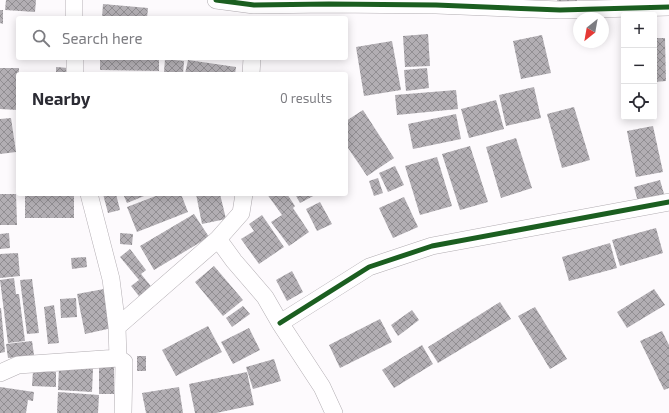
<!DOCTYPE html>
<meta charset="utf-8">
<style>
:root{--surface:#fff;--page:#f2f2f3;--text:#2b2b33;--muted:#7c7c81;--line:#e1e1e2}
body{margin:0;font-family:"Exo 2",sans-serif;background:var(--page);color:var(--text)}
.controls{position:absolute;right:12px;top:12px;display:grid;overflow:hidden;border-radius:4px;box-shadow:0 2px 10px #0003}
.controls button{width:36px;height:36px;display:grid;place-items:center;padding:0;border:0;border-bottom:1px solid var(--line);background:var(--surface);color:var(--text);font:20px sans-serif}
.compass{position:absolute;left:573px;top:12px;width:36px;height:36px;border-radius:50%;background:var(--surface);box-shadow:0 2px 10px #0003;rotate:211deg}
.list{margin:0;padding:0;list-style:none}
h2{display:flex;justify-content:space-between;align-items:center;height:52px;margin:0;padding:0 16px;font-size:17px}
h2 small{font-size:13px;font-weight:400;color:var(--muted)}
.icon{flex:none;width:22px;height:22px;fill:none;stroke:currentColor;stroke-width:2;stroke-linecap:round;stroke-linejoin:round}
.map{position:relative;flex:none;width:669px;height:413px;overflow:hidden}
.search{position:absolute;background:var(--surface);box-shadow:0 2px 10px #0003;left:16px;top:16px;width:332px;height:44px;display:flex;align-items:center;gap:10px;box-sizing:border-box;padding:0 14px;border-radius:4px;color:var(--muted);font-size:15px}
.panel{position:absolute;background:var(--surface);box-shadow:0 2px 10px #0003;left:16px;top:72px;width:332px;height:124px;border-radius:4px}
.map>svg:first-child{display:block}
.building{fill:url(#building-cross-hatch)}
.lines{fill:none;stroke-linecap:round;stroke-linejoin:round}
.minor-casing{stroke:#b2adb2;stroke-width:18}
.minor{stroke:#fffeff;stroke-width:17}
.cycleway-casing{stroke:#fff;stroke-width:8}
.cycleway{stroke:#1b5e20;stroke-width:5}
</style>
<div class="map">
<svg width="669" height="413" viewBox="0 0 669 413">
<defs>
<pattern id="building-cross-hatch" width="8" height="8" patternUnits="userSpaceOnUse"><rect width="8" height="8" fill="#b2aeb3"/><path d="M0 0l8 8M0 8l8-8" fill="none" stroke="#918e92"/></pattern>
</defs>
<rect width="100%" height="100%" fill="#fdfafd"/>
<path class="building" d="M 6,0 L 36,0 L 35,12 L 5,10 Z
M 557,0 L 577,0 L 577,1 L 558,3 Z
M 103,4 L 148,8 L 147,18 L 102,18 Z
M 0,10 L 3,10 L 3,24 L 0,23 Z
M 428,34 L 430,66 L 405,67 L 403,36 Z
M 542,35 L 551,73 L 521,79 L 513,41 Z
M 654,38 L 665,38 L 666,81 L 654,82 Z
M 392,41 L 401,90 L 364,96 L 356,47 Z
M 100,58 L 159,58 L 159,71 L 100,70 Z
M 165,59 L 184,61 L 183,74 L 164,72 Z
M 188,60 L 236,67 L 235,74 L 185,74 Z
M 56,67 L 68,68 L 68,74 L 56,74 Z
M 0,68 L 19,68 L 18,110 L 0,109 Z
M 427,68 L 429,88 L 406,91 L 404,70 Z
M 534,87 L 541,118 L 506,126 L 499,95 Z
M 456,90 L 458,109 L 397,115 L 395,95 Z
M 496,100 L 504,129 L 469,138 L 461,109 Z
M 574,107 L 590,160 L 562,168 L 547,114 Z
M 363,110 L 394,158 L 367,176 L 346,145 L 346,121 Z
M 456,114 L 461,139 L 413,149 L 408,124 Z
M 11,118 L 16,152 L 0,154 L 0,119 Z
M 653,126 L 663,172 L 636,177 L 627,131 Z
M 516,138 L 532,188 L 501,198 L 486,147 Z
M 470,146 L 488,202 L 460,210 L 442,154 Z
M 437,157 L 452,206 L 420,215 L 405,166 Z
M 395,166 L 404,185 L 388,192 L 379,173 Z
M 378,178 L 383,193 L 374,196 L 369,181 Z
M 660,180 L 664,194 L 638,202 L 634,187 Z
M 0,194 L 16,194 L 17,225 L 0,225 Z
M 25,194 L 74,194 L 74,218 L 25,218 Z
M 103,194 L 116,194 L 120,210 L 108,213 Z
M 123,194 L 149,194 L 127,203 Z
M 161,194 L 181,194 L 188,212 L 137,232 L 127,207 Z
M 196,194 L 220,194 L 226,219 L 202,224 Z
M 267,194 L 287,194 L 295,206 L 293,208 L 309,232 L 289,246 L 271,222 L 282,215 Z
M 295,194 L 317,194 L 300,203 Z
M 404,197 L 418,227 L 393,238 L 379,208 Z
M 320,202 L 332,224 L 317,231 L 306,209 Z
M 194,214 L 209,237 L 154,270 L 140,246 Z
M 262,215 L 284,247 L 259,264 L 241,239 L 254,231 L 249,224 Z
M 656,228 L 663,253 L 620,266 L 612,240 Z
M 9,233 L 10,248 L 0,249 L 0,234 Z
M 120,233 L 133,234 L 132,245 L 120,244 Z
M 610,243 L 617,268 L 569,281 L 562,257 Z
M 130,249 L 146,270 L 141,274 L 154,290 L 142,300 L 131,286 L 139,280 L 120,257 Z
M 18,253 L 20,276 L 0,278 L 0,254 Z
M 86,257 L 87,267 L 72,269 L 71,258 Z
M 214,266 L 243,300 L 223,316 L 195,282 Z
M 292,271 L 303,292 L 287,301 L 276,280 Z
M 14,278 L 16,294 L 19,294 L 25,341 L 8,343 L 0,280 Z
M 32,279 L 39,333 L 27,334 L 20,280 Z
M 104,289 L 112,328 L 85,334 L 77,294 Z
M 654,289 L 665,305 L 627,328 L 617,312 Z
M 76,298 L 77,317 L 61,318 L 60,299 Z
M 500,302 L 511,319 L 438,363 L 428,347 Z
M 54,305 L 59,343 L 48,344 L 44,307 Z
M 243,306 L 250,314 L 232,327 L 226,318 Z
M 535,307 L 567,359 L 550,369 L 518,316 Z
M 0,308 L 1,308 L 5,352 L 0,353 Z
M 412,310 L 419,320 L 398,336 L 391,325 Z
M 380,319 L 392,342 L 340,368 L 329,345 Z
M 208,326 L 222,352 L 176,376 L 162,350 Z
M 249,328 L 260,350 L 233,364 L 221,342 Z
M 662,331 L 669,345 L 669,388 L 664,390 L 640,341 Z
M 32,341 L 34,355 L 8,358 L 6,344 Z
M 422,345 L 433,364 L 394,388 L 382,370 Z
M 137,356 L 146,356 L 146,371 L 137,371 Z
M 274,359 L 281,381 L 253,389 L 246,367 Z
M 99,366 L 114,366 L 114,394 L 99,394 Z
M 59,367 L 93,369 L 92,392 L 58,390 Z
M 33,371 L 56,372 L 56,387 L 32,386 Z
M 247,372 L 254,405 L 216,413 L 195,413 L 189,384 Z
M 0,387 L 34,392 L 33,401 L 28,400 L 26,413 L 0,413 Z
M 179,387 L 183,413 L 146,413 L 142,393 Z
M 58,392 L 99,395 L 98,413 L 57,413 Z"/>
<g class="lines">
<g class="minor-casing">
<path id="minor" d="M 74,0 L 74,18
M 216,0 L 254,5 L 329,4 L 436,5 L 560,10 L 669,7
M 75,58 L 75,74
M 251,74 L 252,58
M 89,194 L 111,279 L 117,327 L 118,358 L 124,362 L 123,413
M 218,239 L 234,261 L 265,297 L 280,323 L 322,387 L 334,413
M 280,323 L 369,267 L 432,246 L 669,202
M 117,327 L 218,239 L 241,213 L 244,194
M 0,373 L 18,365 L 118,358"/>
</g>
<use href="#minor" class="minor"/>
<g class="cycleway-casing">
<path id="cycleway" d="M 216,0 L 254,5 L 329,4 L 436,5 L 560,10 L 669,7
M 280,323 L 369,267 L 432,246 L 669,202"/>
</g>
<use href="#cycleway" class="cycleway"/>
</g>
</svg>
<div class="controls">
<button>+</button>
<button>−</button>
<button><svg class="icon" aria-label="locate" viewBox="0 0 24 24"><circle cx="12" cy="12" r="6"/><path d="M12 2v4M12 18v4M2 12h4M18 12h4"/></svg></button>
</div>
<svg class="compass" viewBox="-18 -18 36 36"><path d="M0-13l5 13h-10z" fill="#e53935"/><path d="M0 13l5-13h-10z" fill="#7c7c81"/></svg>
<div class="search"><svg class="icon" aria-label="search" viewBox="0 0 24 24"><circle cx="10" cy="10" r="6"/><path d="M15 15l6 6"/></svg>Search here</div>
<section class="panel">
<h2>Nearby<small>0 results</small></h2>
<ul class="list">
</ul>
</section>
</div>
